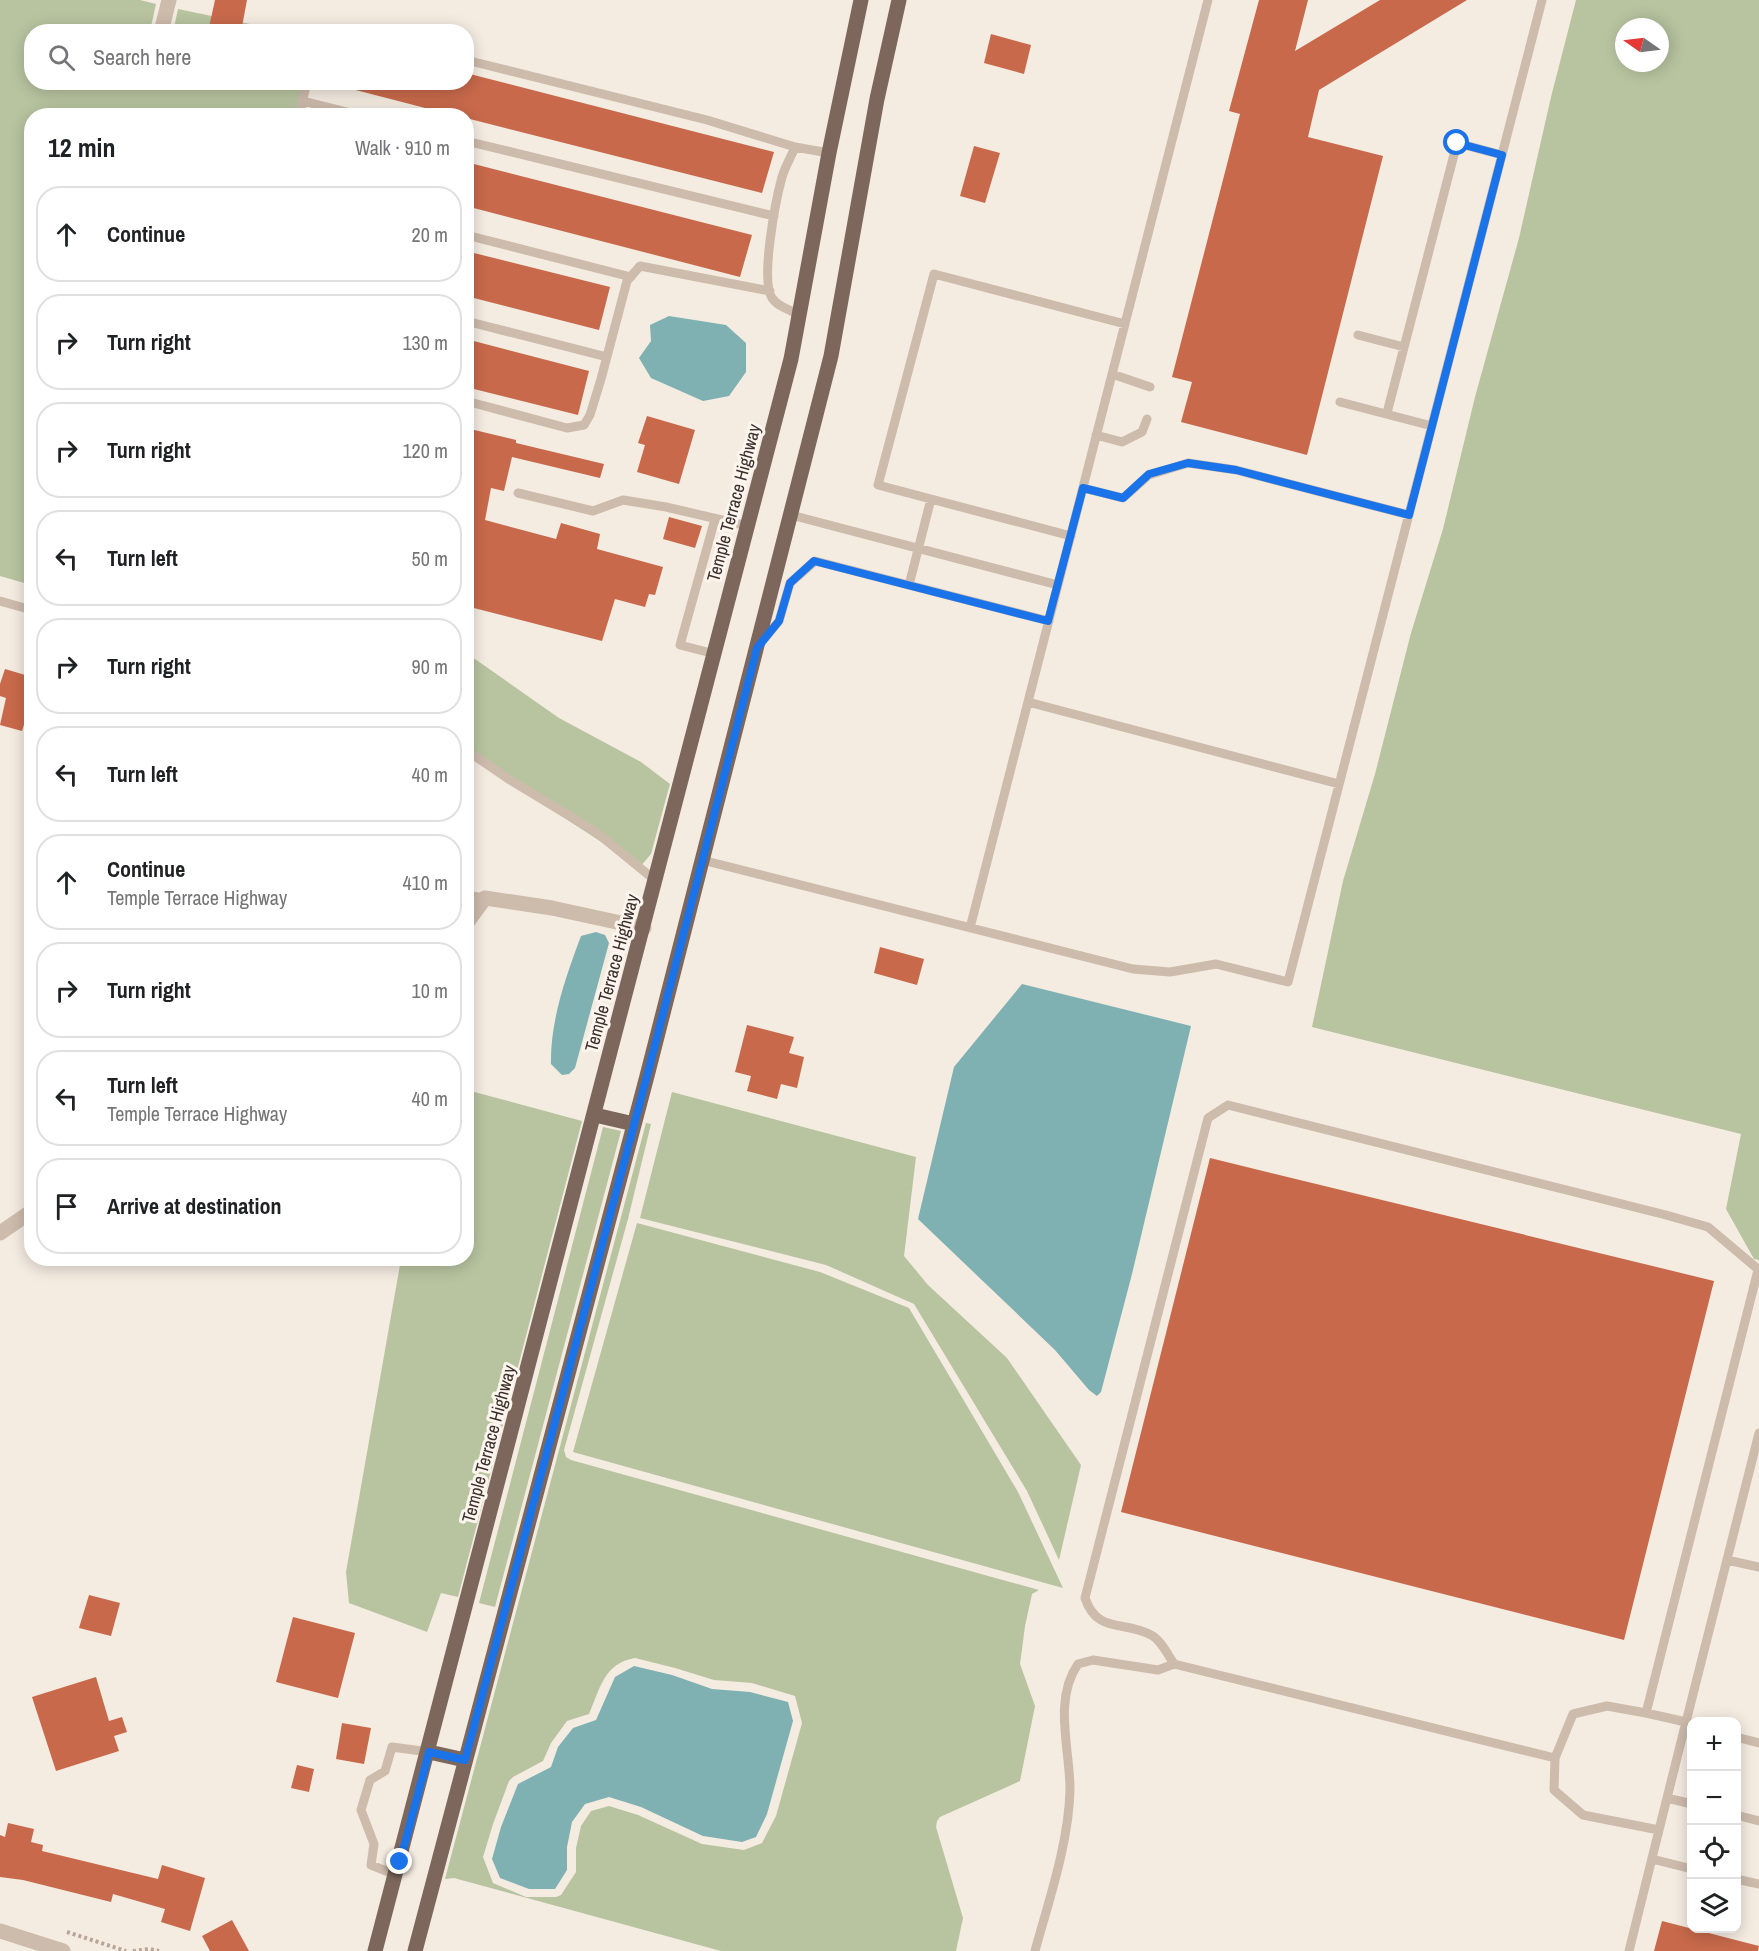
<!DOCTYPE html>
<meta charset="utf-8">
<style>
:root{--surface:#fff;--page:#f6f6f6;--text:#202124;--muted:#757577;--line:#e0e0e0}
body{margin:0;font-family:"Archivo Narrow",sans-serif;background:var(--page);color:var(--text)}
.controls{position:absolute;right:18px;bottom:18px;display:grid;overflow:hidden;border-radius:12px;box-shadow:0 3px 15px #0003}
.controls button{width:54px;height:54px;display:grid;place-items:center;padding:0;border:0;border-bottom:2px solid var(--line);background:var(--surface);color:var(--text);font:30px sans-serif}
.compass{position:absolute;left:1615px;top:18px;width:54px;height:54px;border-radius:50%;background:var(--surface);box-shadow:0 3px 15px #0003;rotate:284deg}
.stop{position:absolute;width:18px;height:18px;margin:-14px;border:4px solid #1a73e8;border-radius:50%;background:#fff}
.stop.end{background:#1a73e8;border-color:#fff;box-shadow:0 2px 6px #0008}
.list{margin:0;padding:0;list-style:none}
h2{display:flex;justify-content:space-between;align-items:center;height:78px;margin:0;padding:0 24px;font-size:26px}
h2 small{font-size:20px;font-weight:400;color:var(--muted)}
.list li{display:grid;grid-template-columns:39px 1fr auto;gap:18px;align-items:center;box-sizing:border-box;height:96px;margin:0 12px 12px;padding:0 12px;border:2px solid var(--line);border-radius:24px}
.list b{display:block;font-size:22px;white-space:nowrap}
.list p{margin:0;font-size:20px;white-space:nowrap;color:var(--muted)}
.list em{font-size:20px;font-style:normal;color:var(--muted)}
.icon{flex:none;width:33px;height:33px;fill:none;stroke:currentColor;stroke-width:2;stroke-linecap:round;stroke-linejoin:round}
.map{position:relative;flex:none;width:1759px;height:1951px;overflow:hidden}
.search{position:absolute;background:var(--surface);box-shadow:0 3px 15px #0003;left:24px;top:24px;width:450px;height:66px;display:flex;align-items:center;gap:15px;box-sizing:border-box;padding:0 21px;border-radius:24px;color:var(--muted);font-size:22px}
.panel{position:absolute;background:var(--surface);box-shadow:0 3px 15px #0003;left:24px;top:108px;width:450px;height:1158px;border-radius:24px}
.map>svg:first-child{display:block}
.green{fill:#b8c4a0;fill-rule:evenodd}
.water{fill:#7fb0b2}
.building{fill:#c8694b}
.lines{fill:none;stroke-linecap:round;stroke-linejoin:round}
.path{stroke:#b9a596;stroke-width:4;stroke-dasharray:3 3;stroke-linecap:butt}
.lane{stroke:#cdbbac;stroke-width:9}
.street{stroke:#cdbbac;stroke-width:15}
.primary{stroke:#7d675c;stroke-width:15}
.route{stroke:#1a73e8;stroke-width:8}
.labels{text-anchor:middle;stroke-width:6;stroke-linejoin:round;paint-order:stroke}
.street-label{font-size:18px;fill:#3b302b;stroke:#fbf5ee}
</style>
<div class="map">
<svg width="1759" height="1951" viewBox="0 0 1759 1951">
<rect width="100%" height="100%" fill="#f4ebe1"/>
<path class="green" d="M 0,0 L 140,0 L 156,4 L 150,31 L 32,32 L 32,82 L 304,83 L 295,115 L 32,116 L 31,585 L 0,576 Z
M 1576,0 L 1759,0 L 1759,1260 L 1754,1259 L 1726,1209 L 1741,1134 L 1312,1027 L 1343,881 L 1375,774 L 1411,633 L 1443,529 L 1475,397 L 1519,238 L 1551,97 ZM 1624,27 L 1660,27 L 1660,63 L 1624,63 Z
M 178,9 L 283,31 L 173,32 Z
M 467,655 L 475,659 L 559,718 L 641,762 L 670,784 L 651,854 L 640,867 L 467,755 Z
M 467,1090 L 582,1121 L 458,1597 L 441,1593 L 427,1632 L 349,1603 L 346,1572 L 401,1259 L 466,1258 Z
M 672,1092 L 916,1157 L 904,1256 L 928,1285 L 1007,1358 L 1081,1465 L 1059,1560 L 1027,1491 L 914,1304 L 826,1265 L 640,1218 Z
M 646,1123 L 651,1124 L 628,1219 L 564,1450 L 566,1457 L 571,1460 L 1039,1590 L 1032,1594 L 1025,1626 L 1020,1664 L 1035,1706 L 1020,1781 L 940,1817 L 937,1821 L 936,1827 L 963,1918 L 956,1951 L 721,1951 L 454,1878 L 445,1879 ZM 635,1658 L 675,1668 L 714,1680 L 752,1683 L 795,1696 L 802,1723 L 776,1816 L 762,1843 L 744,1850 L 702,1844 L 638,1815 L 609,1806 L 591,1811 L 581,1826 L 576,1848 L 576,1872 L 561,1895 L 556,1897 L 526,1897 L 493,1883 L 483,1857 L 493,1824 L 509,1781 L 513,1777 L 543,1761 L 551,1743 L 567,1721 L 589,1714 C 600,1689 604,1663 635,1658 Z
M 603,1127 L 621,1131 L 495,1607 L 479,1603 Z
M 637,1223 L 820,1272 L 909,1308 L 1018,1492 L 1063,1588 L 573,1452 Z"/>
<path class="water" d="M 669,316 L 726,325 L 746,343 L 746,372 L 729,396 L 703,401 L 651,378 L 639,358 L 651,341 L 650,325 Z
M 596,932 L 605,935 L 609,943 L 575,1068 L 569,1074 L 562,1075 L 551,1064 C 550,1021 566,976 581,936 Z
M 1022,984 L 1191,1026 L 1132,1274 L 1101,1392 L 1097,1396 L 1089,1390 L 1055,1350 L 918,1219 L 954,1067 Z
M 634,1666 L 672,1675 L 712,1689 L 750,1692 L 788,1702 L 793,1721 L 767,1814 L 756,1837 L 742,1842 L 703,1836 L 641,1807 L 609,1797 L 585,1804 L 572,1822 L 567,1847 L 567,1870 L 555,1889 L 529,1889 L 500,1878 L 492,1859 L 501,1827 L 518,1784 L 551,1767 L 558,1747 L 573,1728 L 596,1720 L 615,1677 Z"/>
<path class="building" d="M 215,0 L 247,0 L 241,32 L 208,32 Z
M 1259,0 L 1308,0 L 1295,51 L 1380,0 L 1467,0 L 1319,90 L 1308,137 L 1383,156 L 1307,455 L 1181,422 L 1192,382 L 1172,377 L 1240,114 L 1229,111 Z
M 991,34 L 1031,45 L 1024,74 L 984,63 Z
M 466,73 L 774,152 L 762,193 L 466,118 L 466,116 L 456,116 L 348,88 L 348,82 L 466,82 Z
M 974,146 L 1000,153 L 985,203 L 960,196 Z
M 466,162 L 752,235 L 740,277 L 466,206 Z
M 466,251 L 610,287 L 599,330 L 466,296 Z
M 466,339 L 589,371 L 578,415 L 466,387 Z
M 647,416 L 695,430 L 679,484 L 637,472 L 645,445 L 638,443 Z
M 466,428 L 516,440 L 516,443 L 604,464 L 600,478 L 512,457 L 504,491 L 491,488 L 485,520 L 556,539 L 561,523 L 600,534 L 597,549 L 663,567 L 655,595 L 649,594 L 645,607 L 615,599 L 602,641 L 466,606 Z
M 669,517 L 702,526 L 695,548 L 663,539 Z
M 5,669 L 32,677 L 32,699 L 22,731 L 0,725 L 6,698 L 0,696 L 0,684 Z
M 880,947 L 924,959 L 917,985 L 874,973 Z
M 747,1025 L 794,1037 L 789,1053 L 804,1057 L 797,1088 L 781,1084 L 777,1099 L 747,1091 L 751,1076 L 735,1072 Z
M 1210,1158 L 1714,1281 L 1624,1640 L 1121,1512 Z
M 89,1595 L 120,1603 L 111,1636 L 79,1628 Z
M 293,1617 L 355,1633 L 338,1698 L 276,1682 Z
M 96,1677 L 109,1721 L 122,1717 L 127,1732 L 114,1736 L 119,1751 L 56,1771 L 32,1697 Z
M 342,1723 L 371,1728 L 364,1764 L 336,1759 Z
M 297,1765 L 314,1769 L 309,1792 L 291,1788 Z
M 8,1823 L 34,1829 L 31,1842 L 43,1845 L 42,1851 L 158,1879 L 162,1865 L 205,1878 L 190,1931 L 161,1922 L 165,1909 L 113,1894 L 111,1902 L 23,1880 L 0,1877 L 0,1835 L 5,1837 Z
M 232,1920 L 249,1951 L 210,1951 L 202,1936 Z
M 1662,1921 L 1759,1946 L 1758,1951 L 1654,1951 Z"/>
<g class="lines">
<path class="path" d="M 67,1932 L 126,1951
M 133,1951 L 149,1949 L 159,1951"/>
<path class="lane" d="M 322,32 L 324,29 L 351,32
M 466,60 L 707,120 L 795,147
M 303,101 L 363,116
M 299,116 L 307,82
M 466,141 L 774,216
M 466,235 L 631,277
M 800,315 C 790,310 778,307 772,298 C 760,280 776,199 782,177 C 785,167 791,157 795,147 L 829,153
M 466,321 L 607,357
M 1358,335 L 1404,347
M 1112,374 L 1150,387
M 466,401 L 567,428 L 584,425 L 590,415 L 601,379 L 627,281 L 640,266 L 770,291
M 1340,402 L 1432,426
M 1387,413 L 1457,143 L 1502,155
M 1096,435 L 1122,442 L 1142,432 L 1147,419
M 1083,488 L 1123,498 L 1149,475 L 1188,463 L 1236,470 L 1409,515
M 518,493 L 593,511 L 623,500 L 666,507 L 748,526
M 791,515 L 1058,585
M 1071,536 L 878,485 L 934,274 L 1125,324
M 909,585 L 931,499
M 0,601 L 32,610
M 760,644 L 779,621 L 790,583 L 815,561 L 1049,621
M 715,654 L 680,645 L 715,519
M 1028,702 L 1339,784
M 466,750 L 510,780 L 596,832 L 656,881
M 702,860 L 1133,969 L 1170,972 L 1216,964 L 1288,982 L 1542,0
M 466,895 L 485,898
M 970,928 L 1208,0
M 1727,1560 L 1759,1567
M 1646,1713 L 1686,1722 L 1659,1830 L 1583,1815 L 1554,1790 L 1555,1758 L 1573,1714 L 1607,1706 L 1646,1713 L 1758,1270
M 1691,1724 L 1686,1722 L 1759,1433
M 1736,1737 L 1759,1743
M 1555,1758 L 1174,1664 C 1168,1655 1160,1639 1151,1635 C 1124,1620 1097,1634 1085,1598 L 1208,1118 L 1228,1105 L 1666,1215 L 1708,1227 L 1759,1270
M 1667,1798 L 1692,1804
M 1736,1815 L 1759,1821
M 1652,1859 L 1692,1869
M 396,1875 L 371,1865 L 374,1844 L 361,1810 L 370,1780 L 385,1771 L 392,1747 L 429,1752
M 1736,1879 L 1759,1884
M 1035,1951 C 1049,1900 1069,1842 1070,1789 C 1070,1749 1053,1700 1078,1664 L 1093,1660 L 1158,1670 L 1174,1664
M 1629,1951 L 1659,1830"/>
<path class="street" d="M 161,32 L 169,0
M 466,924 L 485,898 L 552,908 L 644,928
M 0,1233 L 32,1211
M 0,1931 L 63,1951"/>
<path class="primary" d="M 595,1115 L 634,1124
M 429,1752 L 465,1760
M 375,1951 L 791,359 L 829,153 L 861,0
M 415,1951 L 647,1076 L 831,356 L 877,99 L 899,0"/>
</g>
<g class="lines">
<path class="route" d="M 400,1862 L 429,1752 L 465,1760 L 647,1076 L 757,648 L 779,621 L 790,583 L 814,561 L 1048,621 L 1083,488 L 1123,498 L 1149,474 L 1188,463 L 1236,470 L 1409,515 L 1502,155 L 1457,143"/>
</g>
<g class="labels">
<g class="street-label">
<text transform="translate(734 503) rotate(-75)" y="6">Temple Terrace Highway</text>
<text transform="translate(612 973) rotate(-75)" y="6">Temple Terrace Highway</text>
<text transform="translate(489 1444) rotate(-75)" y="6">Temple Terrace Highway</text>
</g>
</g>
</svg>
<div class="controls">
<button>+</button>
<button>−</button>
<button><svg class="icon" aria-label="locate" viewBox="0 0 24 24"><circle cx="12" cy="12" r="6"/><path d="M12 2v4M12 18v4M2 12h4M18 12h4"/></svg></button>
<button><svg class="icon" aria-label="layers" viewBox="0 0 24 24"><path d="M12 4l9 5-9 5-9-5zM3 14l9 5 9-5"/></svg></button>
</div>
<svg class="compass" viewBox="-18 -18 36 36"><path d="M0-13l5 13h-10z" fill="#e53935"/><path d="M0 13l5-13h-10z" fill="#757577"/></svg>
<div class="stop" style="left:1457px;top:143px"></div>
<div class="stop end" style="left:400px;top:1862px"></div>
<div class="search"><svg class="icon" aria-label="search" viewBox="0 0 24 24"><circle cx="10" cy="10" r="6"/><path d="M15 15l6 6"/></svg>Search here</div>
<section class="panel">
<h2>12 min<small>Walk · 910 m</small></h2>
<ul class="list">
<li><svg class="icon" aria-label="ahead" viewBox="0 0 24 24"><path d="M12 20V5M6 11l6-6 6 6"/></svg><div><b>Continue</b></div><em>20 m</em></li>
<li><svg class="icon" aria-label="right" viewBox="0 0 24 24"><path d="M7 20v-9h11M14 6l5 5-5 5"/></svg><div><b>Turn right</b></div><em>130 m</em></li>
<li><svg class="icon" aria-label="right" viewBox="0 0 24 24"><path d="M7 20v-9h11M14 6l5 5-5 5"/></svg><div><b>Turn right</b></div><em>120 m</em></li>
<li><svg class="icon" aria-label="left" viewBox="0 0 24 24"><path d="M17 20v-9H6M10 6l-5 5 5 5"/></svg><div><b>Turn left</b></div><em>50 m</em></li>
<li><svg class="icon" aria-label="right" viewBox="0 0 24 24"><path d="M7 20v-9h11M14 6l5 5-5 5"/></svg><div><b>Turn right</b></div><em>90 m</em></li>
<li><svg class="icon" aria-label="left" viewBox="0 0 24 24"><path d="M17 20v-9H6M10 6l-5 5 5 5"/></svg><div><b>Turn left</b></div><em>40 m</em></li>
<li><svg class="icon" aria-label="ahead" viewBox="0 0 24 24"><path d="M12 20V5M6 11l6-6 6 6"/></svg><div><b>Continue</b><p>Temple Terrace Highway</p></div><em>410 m</em></li>
<li><svg class="icon" aria-label="right" viewBox="0 0 24 24"><path d="M7 20v-9h11M14 6l5 5-5 5"/></svg><div><b>Turn right</b></div><em>10 m</em></li>
<li><svg class="icon" aria-label="left" viewBox="0 0 24 24"><path d="M17 20v-9H6M10 6l-5 5 5 5"/></svg><div><b>Turn left</b><p>Temple Terrace Highway</p></div><em>40 m</em></li>
<li><svg class="icon" aria-label="arrive" viewBox="0 0 24 24"><path d="M6 21V4h12l-3 4 3 4H6"/></svg><div><b>Arrive at destination</b></div></li>
</ul>
</section>
</div>
